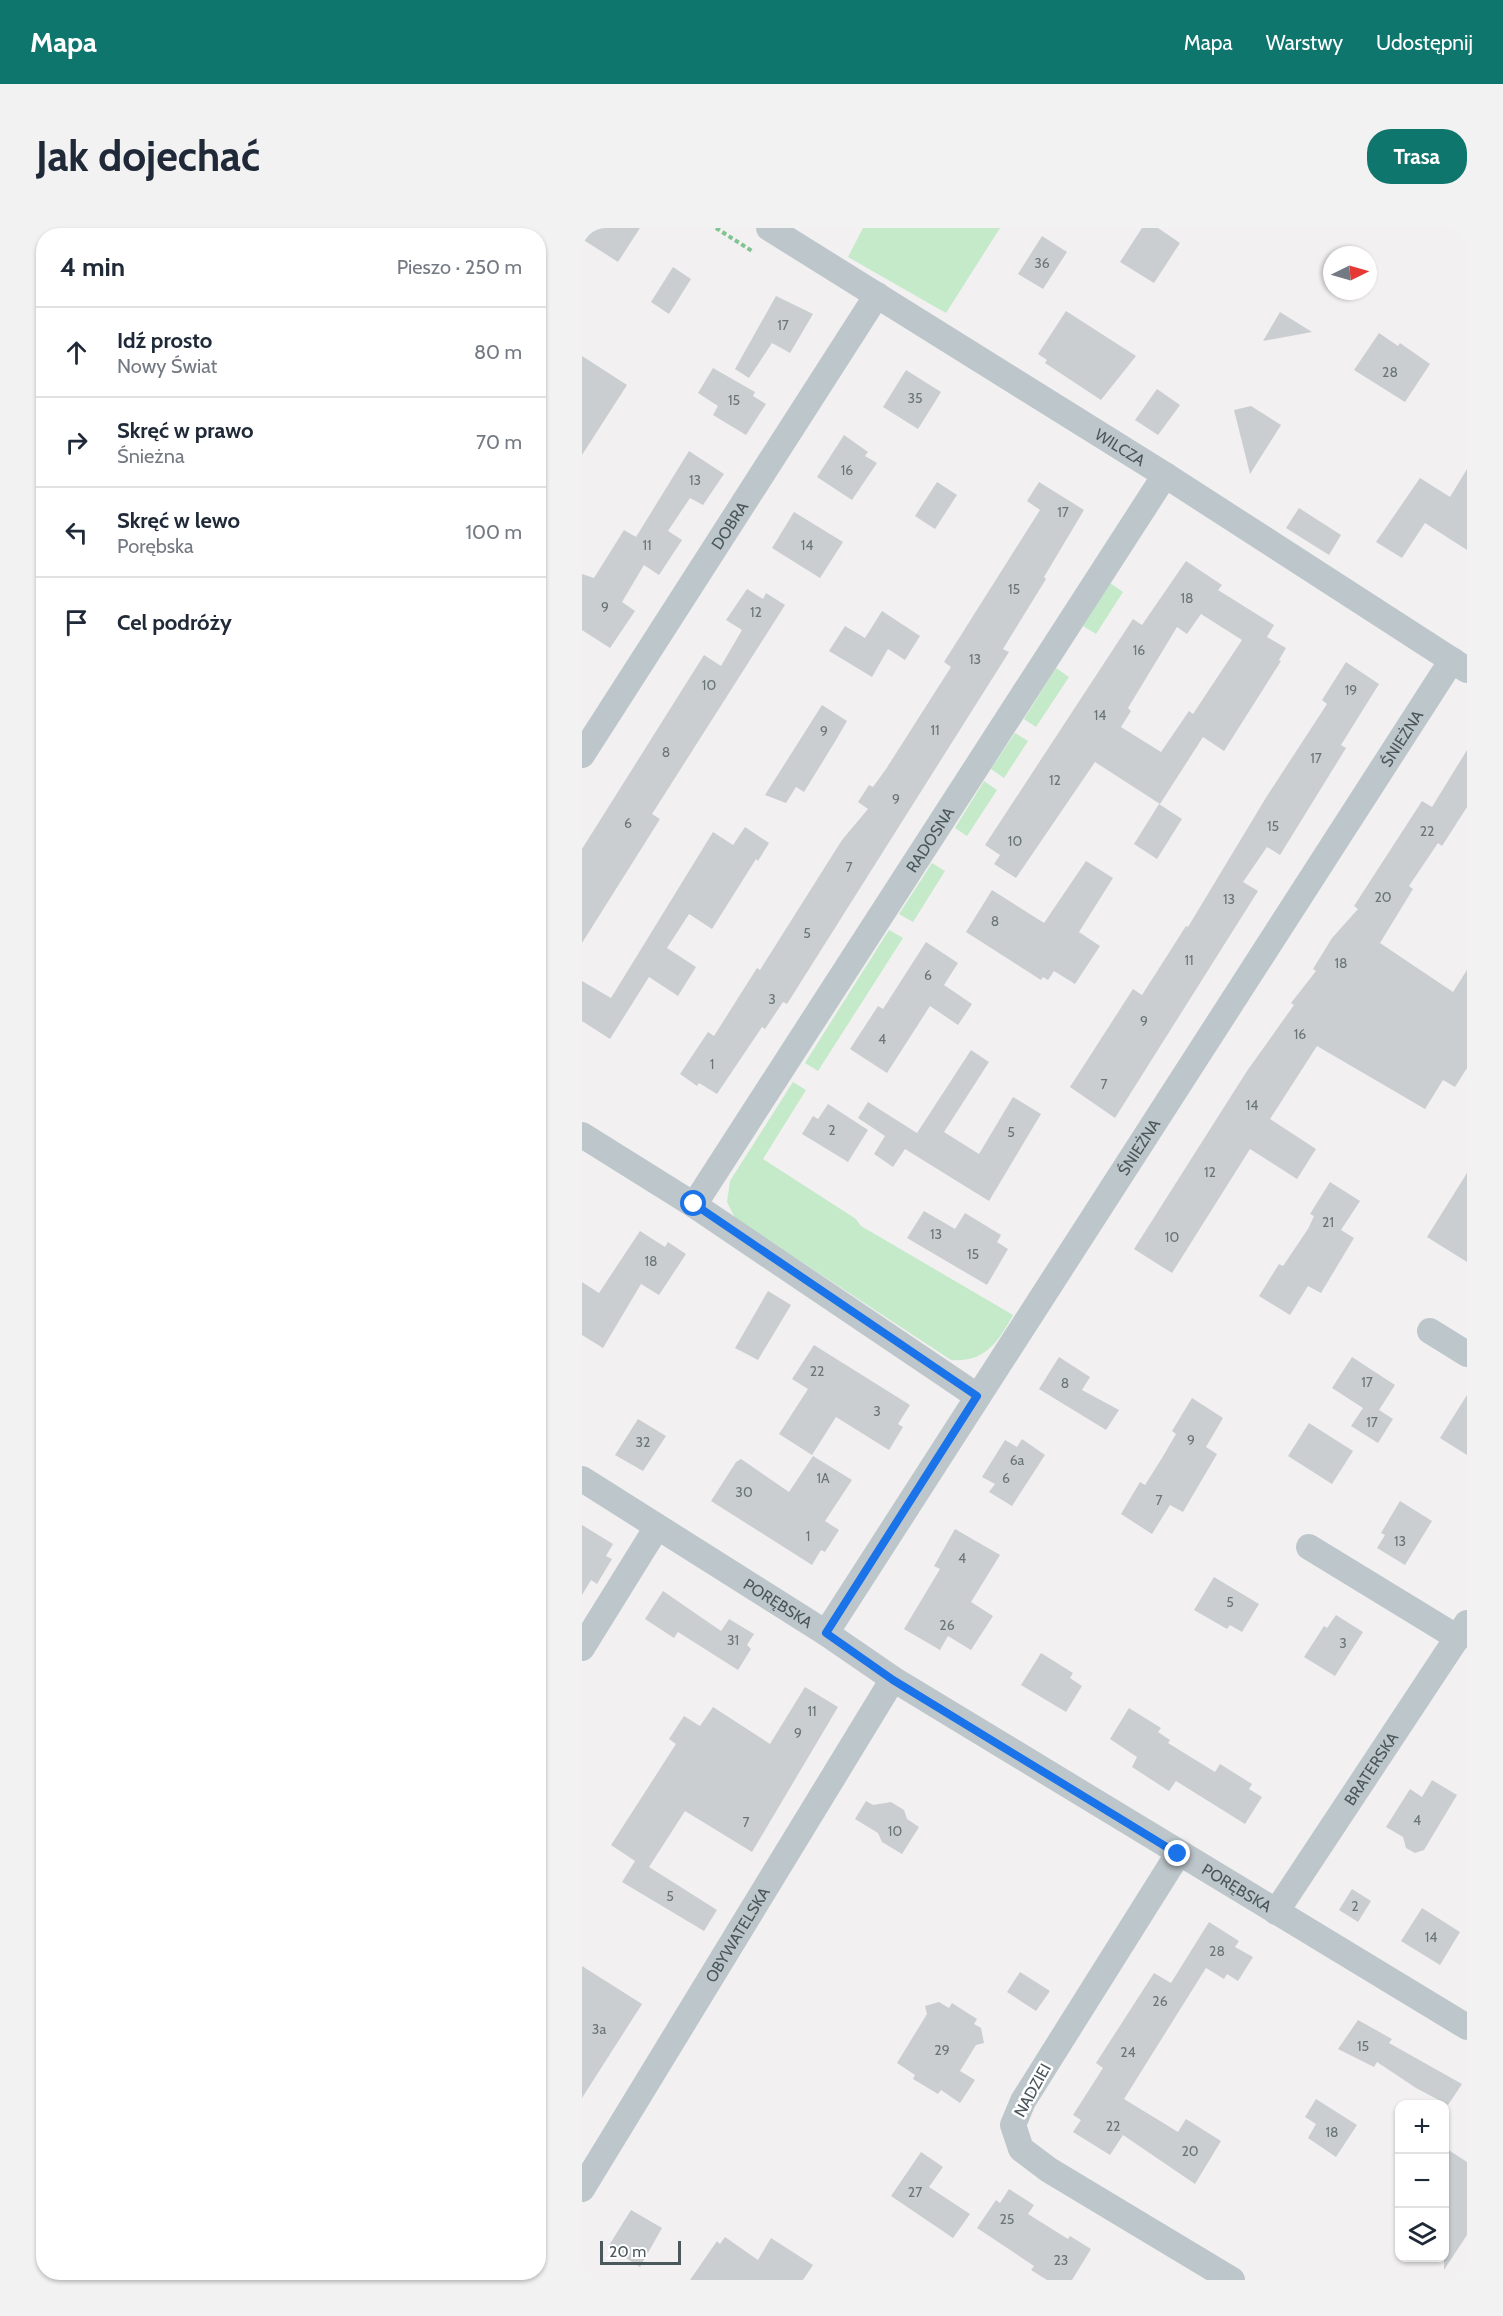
<!DOCTYPE html>
<html lang="pl">
<meta charset="utf-8">
<style>
:root{--surface:#fff;--page:#f2f2f3;--text:#1f2937;--muted:#747a83;--line:#e0e1e3;--accent:#0f766e}
body{margin:0;font-family:Cabin,sans-serif;background:var(--page);color:var(--text)}
.controls{position:absolute;right:18px;bottom:18px;display:grid;overflow:hidden;border-radius:12px;box-shadow:0 2px 4px #0004}
.controls button{width:54px;height:54px;display:grid;place-items:center;padding:0;border:0;border-bottom:2px solid var(--line);background:var(--surface);color:var(--text);font:30px sans-serif}
.compass{position:absolute;left:741px;top:18px;width:54px;height:54px;border-radius:50%;background:var(--surface);box-shadow:0 2px 4px #0004;rotate:85deg}
.scale{position:absolute;left:18px;bottom:15px;width:81px;box-sizing:border-box;padding-left:6px;border:3px solid #4a575b;border-top:0;font-size:16px;line-height:21px;white-space:nowrap;color:#4a575b;-webkit-text-stroke:4px #fff;paint-order:stroke}
.stop{position:absolute;width:18px;height:18px;margin:-14px;border:4px solid #1a73e8;border-radius:50%;background:#fff}
.stop.end{background:#1a73e8;border-color:#fff;box-shadow:0 2px 6px #0008}
.list{margin:0;padding:0;list-style:none}
h2{display:flex;justify-content:space-between;align-items:center;height:78px;margin:0;padding:0 24px;font-size:26px}
h2 small{font-size:20px;font-weight:400;color:var(--muted)}
.list li{display:grid;grid-template-columns:39px 1fr auto;gap:18px;align-items:center;box-sizing:border-box;height:90px;padding:0 24px;border-top:2px solid var(--line)}
.list b{display:block;font-size:22px;white-space:nowrap}
.list p{margin:0;font-size:20px;white-space:nowrap;color:var(--muted)}
.list em{font-size:20px;font-style:normal;color:var(--muted)}
.icon{flex:none;width:33px;height:33px;fill:none;stroke:currentColor;stroke-width:2;stroke-linecap:round;stroke-linejoin:round}
.map{position:relative;flex:none;width:885px;height:2052px;overflow:hidden;border-radius:24px}
header{display:flex;align-items:center;gap:36px;box-sizing:border-box;height:84px;padding:0 30px;background:var(--accent);color:#fff}
header strong{font-size:28px}
nav{display:flex;gap:33px;margin-inline-start:auto;font-size:21px}
.intro{display:flex;align-items:center;justify-content:space-between;box-sizing:border-box;height:144px;padding:0 36px}
h1{margin:0;font-size:42px}
.button{padding:15px 27px;border-radius:24px;background:var(--accent);color:#fff;font-size:21px;font-weight:700}
main{display:flex;gap:36px;padding:0 36px}
aside{flex:1;background:var(--surface);border-radius:24px;box-shadow:0 2px 4px #0004}
.map>svg:first-child{display:block}
.green{fill:#c4eac9}
.building{fill:#caced1;fill-rule:evenodd}
.lines{fill:none;stroke-linecap:round;stroke-linejoin:round}
.path{stroke:#80c490;stroke-width:4;stroke-dasharray:4.5 3;stroke-linecap:butt}
.minor{stroke:#bdc7cb;stroke-width:26}
.route{stroke:#1a73e8;stroke-width:8}
.labels{text-anchor:middle;stroke-width:5;stroke-linejoin:round;paint-order:stroke}
.number-label{font-size:14px;fill:#6a7578}
.street-label{font-size:16px;fill:#4a575b;stroke:#fff}
</style>
<header>
<strong>Mapa</strong>
<nav><a>Mapa</a><a>Warstwy</a><a>Udostępnij</a></nav>
</header>
<div class="intro"><h1>Jak dojechać</h1><a class="button">Trasa</a></div>
<main>
<aside>
<h2>4 min<small>Pieszo · 250 m</small></h2>
<ul class="list">
<li><svg class="icon" aria-label="ahead" viewBox="0 0 24 24"><path d="M12 20V5M6 11l6-6 6 6"/></svg><div><b>Idź prosto</b><p>Nowy Świat</p></div><em>80 m</em></li>
<li><svg class="icon" aria-label="right" viewBox="0 0 24 24"><path d="M7 20v-9h11M14 6l5 5-5 5"/></svg><div><b>Skręć w prawo</b><p>Śnieżna</p></div><em>70 m</em></li>
<li><svg class="icon" aria-label="left" viewBox="0 0 24 24"><path d="M17 20v-9H6M10 6l-5 5 5 5"/></svg><div><b>Skręć w lewo</b><p>Porębska</p></div><em>100 m</em></li>
<li><svg class="icon" aria-label="arrive" viewBox="0 0 24 24"><path d="M6 21V4h12l-3 4 3 4H6"/></svg><div><b>Cel podróży</b></div></li>
</ul>
</aside>
<div class="map">
<svg width="885" height="2052" viewBox="0 0 885 2052">
<rect width="100%" height="100%" fill="#f2f0f1"/>
<path class="green" d="M 281,0 L 418,0 L 364,85 L 266,29 Z
M 528,355 L 541,364 L 514,406 L 501,398 Z
M 474,440 L 487,449 L 454,499 L 442,491 Z
M 433,505 L 446,513 L 422,550 L 409,541 Z
M 402,553 L 415,562 L 385,608 L 373,600 Z
M 350,635 L 363,643 L 331,694 L 317,686 Z
M 307,702 L 321,710 L 236,843 L 223,835 Z
M 211,854 L 224,862 L 181,931 L 274,991 L 279,998 L 431,1087 C 416,1114 403,1135 369,1132 L 153,990 L 145,974 L 148,953 Z"/>
<path class="building" d="M 0,0 L 58,0 L 36,34 L 0,11 Z
M 560,0 L 576,0 L 598,15 L 572,55 L 538,34 Z
M 460,8 L 485,24 L 461,61 L 436,46 Z
M 91,39 L 109,51 L 87,86 L 69,74 Z
M 194,68 L 231,86 L 208,125 L 190,115 L 167,150 L 153,141 Z
M 484,83 L 554,128 L 519,172 L 463,135 L 465,132 L 456,126 Z
M 698,84 L 730,104 L 681,113 Z
M 797,105 L 816,118 L 818,115 L 848,136 L 823,174 L 772,142 Z
M 0,128 L 45,157 L 0,227 Z
M 131,140 L 173,164 L 171,168 L 184,176 L 164,207 L 131,187 L 136,178 L 116,165 Z
M 324,142 L 359,164 L 336,201 L 301,179 Z
M 575,161 L 598,177 L 576,207 L 553,192 Z
M 669,178 L 699,197 L 668,246 L 652,182 Z
M 262,207 L 286,224 L 283,228 L 295,235 L 270,272 L 235,249 Z
M 107,223 L 142,246 L 121,277 L 108,270 L 86,303 L 100,312 L 77,347 L 62,337 L 40,374 L 53,383 L 28,420 L 0,402 L 0,346 L 12,350 L 42,302 L 54,309 Z
M 885,241 L 885,322 L 843,295 L 820,330 L 794,314 L 838,250 L 868,269 Z
M 355,254 L 375,267 L 353,301 L 333,288 Z
M 457,254 L 502,282 L 462,349 L 464,351 L 421,421 L 427,424 L 205,776 L 201,774 L 183,801 L 180,799 L 135,866 L 117,855 L 115,858 L 98,846 L 126,804 L 132,808 L 175,740 L 178,742 L 260,612 L 286,581 L 276,574 L 287,557 L 291,559 L 304,541 L 369,439 L 362,434 L 458,282 L 445,273 Z
M 717,280 L 759,307 L 747,327 L 704,300 Z
M 212,284 L 261,314 L 238,350 L 190,320 Z
M 604,333 L 640,357 L 636,362 L 692,397 L 685,409 L 704,420 L 697,432 L 699,433 L 642,523 L 621,509 L 578,576 L 513,534 L 434,650 L 412,636 L 418,627 L 403,617 L 551,391 L 560,397 ZM 619,386 L 660,412 L 611,486 L 607,483 L 579,524 L 539,499 L 549,483 L 546,480 L 595,399 L 605,406 Z
M 165,361 L 181,371 L 184,365 L 203,377 L 70,586 L 78,591 L 0,715 L 0,621 L 122,427 L 139,438 L 160,402 L 144,392 Z
M 300,383 L 338,408 L 323,432 L 306,421 L 290,449 L 247,423 L 263,398 L 283,410 Z
M 764,434 L 797,456 L 759,517 L 764,520 L 698,627 L 685,619 L 661,654 L 676,663 L 533,890 L 488,859 L 551,761 L 560,767 L 604,698 L 606,699 L 685,568 L 745,476 L 740,472 Z
M 240,477 L 265,493 L 254,512 L 222,564 L 214,559 L 204,575 L 183,567 Z
M 885,522 L 885,579 L 860,618 L 856,615 L 827,658 L 831,661 L 798,715 L 871,764 L 885,742 L 885,840 L 873,859 L 861,852 L 843,881 L 735,818 L 688,891 L 734,921 L 715,951 L 668,921 L 590,1045 L 552,1021 L 665,843 L 712,777 L 709,775 L 734,743 L 731,741 L 750,710 L 776,681 L 772,678 L 840,573 L 850,579 Z
M 577,576 L 600,591 L 575,631 L 552,616 Z
M 163,599 L 187,615 L 176,633 L 174,631 L 130,701 L 107,686 L 85,720 L 114,739 L 96,768 L 67,749 L 28,811 L 0,793 L 0,753 L 29,770 L 131,604 L 151,617 Z
M 504,633 L 531,650 L 497,704 L 518,718 L 493,756 L 472,743 L 466,752 L 461,749 L 459,752 L 384,704 L 410,662 L 462,695 Z
M 344,714 L 376,735 L 362,757 L 390,776 L 376,797 L 348,778 L 305,845 L 268,821 L 296,778 L 301,781 Z
M 389,822 L 407,834 L 362,904 L 397,926 L 431,869 L 459,886 L 407,973 L 323,921 L 311,939 L 292,926 L 303,908 L 276,890 L 286,874 L 335,905 Z
M 246,876 L 286,902 L 266,934 L 220,906 L 231,888 L 236,891 Z
M 885,945 L 885,1034 L 845,1009 Z
M 748,954 L 778,973 L 759,1002 L 772,1010 L 739,1065 L 726,1058 L 708,1087 L 677,1068 L 697,1036 L 701,1038 L 726,1001 L 732,988 L 728,986 Z
M 342,983 L 373,1001 L 383,985 L 419,1007 L 415,1014 L 426,1021 L 405,1057 L 325,1010 Z
M 58,1003 L 83,1019 L 86,1014 L 104,1026 L 77,1067 L 59,1056 L 21,1120 L 0,1107 L 0,1054 L 17,1065 Z
M 186,1063 L 209,1077 L 176,1132 L 153,1120 Z
M 232,1117 L 328,1177 L 316,1196 L 321,1199 L 307,1222 L 254,1189 L 230,1227 L 197,1206 L 226,1161 L 210,1151 Z
M 477,1129 L 508,1149 L 500,1162 L 537,1182 L 524,1202 L 457,1161 Z
M 770,1129 L 813,1157 L 797,1182 L 811,1191 L 796,1215 L 769,1198 L 781,1180 L 750,1160 Z
M 885,1167 L 885,1227 L 858,1210 Z
M 610,1170 L 641,1190 L 624,1219 L 635,1226 L 601,1284 L 588,1277 L 570,1306 L 539,1286 L 558,1254 L 563,1257 L 580,1230 L 594,1206 L 590,1203 Z
M 56,1191 L 84,1208 L 61,1243 L 33,1227 Z
M 727,1195 L 771,1223 L 750,1256 L 706,1228 Z
M 440,1211 L 463,1227 L 430,1278 L 407,1264 L 413,1256 L 400,1249 L 423,1212 L 435,1219 Z
M 231,1228 L 270,1252 L 243,1293 L 257,1302 L 243,1324 L 239,1322 L 230,1337 L 129,1273 L 154,1234 L 159,1231 L 207,1264 Z
M 818,1273 L 850,1293 L 823,1337 L 795,1320 L 803,1307 L 799,1305 Z
M 0,1297 L 31,1316 L 24,1328 L 30,1331 L 15,1356 L 9,1352 L 0,1367 Z
M 373,1301 L 418,1327 L 389,1374 L 411,1388 L 389,1422 L 366,1408 L 358,1422 L 322,1401 L 358,1341 L 352,1338 Z
M 632,1349 L 677,1376 L 660,1404 L 648,1397 L 645,1401 L 612,1382 Z
M 81,1363 L 139,1403 L 147,1391 L 172,1406 L 165,1417 L 169,1421 L 156,1442 L 96,1404 L 92,1410 L 63,1391 Z
M 754,1387 L 781,1404 L 753,1448 L 722,1429 L 742,1398 L 745,1400 Z
M 459,1425 L 491,1445 L 488,1450 L 500,1458 L 484,1484 L 439,1457 Z
M 223,1459 L 256,1479 L 170,1624 L 103,1583 L 67,1639 L 135,1682 L 122,1703 L 40,1654 L 53,1633 L 29,1617 L 94,1516 L 87,1511 L 102,1488 L 118,1498 L 131,1479 L 188,1516 Z
M 547,1480 L 579,1500 L 576,1504 L 588,1512 L 586,1515 L 633,1544 L 638,1536 L 670,1556 L 667,1561 L 680,1569 L 663,1596 L 594,1553 L 587,1563 L 550,1539 L 555,1529 L 528,1511 Z
M 850,1552 L 875,1567 L 842,1622 L 833,1625 L 824,1620 L 821,1609 L 804,1599 L 828,1561 L 840,1569 Z
M 284,1573 L 291,1577 L 309,1574 L 322,1582 L 325,1591 L 337,1599 L 320,1626 L 300,1614 L 296,1605 L 273,1591 Z
M 770,1661 L 789,1673 L 776,1694 L 757,1682 Z
M 840,1680 L 878,1704 L 858,1737 L 819,1713 Z
M 627,1694 L 657,1713 L 653,1719 L 671,1729 L 656,1753 L 645,1746 L 642,1751 L 624,1740 L 542,1871 L 596,1904 L 604,1891 L 639,1913 L 613,1956 L 541,1907 L 528,1927 L 491,1904 L 499,1892 L 491,1887 L 521,1840 L 514,1835 L 572,1745 L 589,1755 Z
M 0,1738 L 60,1776 L 0,1870 Z
M 438,1744 L 468,1763 L 454,1783 L 425,1764 Z
M 357,1774 L 367,1780 L 370,1775 L 395,1791 L 392,1796 L 399,1800 L 402,1815 L 394,1817 L 378,1843 L 393,1852 L 378,1875 L 359,1862 L 356,1866 L 331,1851 L 333,1847 L 315,1835 L 345,1786 L 343,1778 Z
M 776,1792 L 810,1811 L 807,1815 L 880,1856 L 866,1877 L 834,1860 L 795,1834 L 792,1839 L 756,1821 Z
M 734,1871 L 775,1897 L 754,1929 L 726,1910 L 734,1896 L 723,1889 Z
M 862,1919 L 885,1934 L 885,2007 L 862,2042 Z
M 339,1924 L 361,1939 L 347,1959 L 388,1986 L 371,2010 L 309,1968 Z
M 427,1961 L 452,1977 L 446,1986 L 486,2011 L 488,2008 L 509,2021 L 490,2052 L 465,2052 L 449,2042 L 452,2038 L 395,2000 L 414,1972 L 418,1975 Z
M 49,1982 L 80,2000 L 58,2039 L 26,2019 Z
M 143,2009 L 176,2032 L 189,2010 L 231,2037 L 221,2052 L 108,2052 L 135,2013 L 138,2016 Z"/>
<g class="lines">
<path class="path" d="M 134,0 L 170,23"/>
<g class="minor">
<path id="s1" d="M 187,0 L 583,247 L 885,442"/>
<path id="s2" d="M 0,527 L 295,67"/>
<path d="M 0,907 L 112,977 L 395,1168"/>
<path id="s3" d="M 112,977 L 583,247"/>
<path d="M 848,1103 L 885,1126"/>
<path id="s4" d="M 0,1251 L 244,1405 L 311,1451 L 885,1799"/>
<path d="M 727,1319 L 876,1410"/>
<path id="s5" d="M 244,1405 L 870,432"/>
<path d="M 0,1420 L 75,1299"/>
<path d="M 596,1626 L 441,1873 L 431,1897 L 439,1921 L 467,1942 L 650,2052"/>
<path id="s6" d="M 694,1684 L 885,1395"/>
<path id="s7" d="M 0,1961 L 311,1451"/>
</g>
</g>
<g class="lines">
<path class="route" d="M 112,976 L 395,1168 L 244,1405 L 311,1452 L 596,1626"/>
</g>
<g class="labels">
<g class="number-label">
<text x="460" y="40">36</text>
<text x="201" y="102">17</text>
<text x="808" y="149">28</text>
<text x="333" y="175">35</text>
<text x="152" y="177">15</text>
<text x="265" y="247">16</text>
<text x="113" y="257">13</text>
<text x="481" y="289">17</text>
<text x="65" y="322">11</text>
<text x="225" y="322">14</text>
<text x="432" y="366">15</text>
<text x="605" y="375">18</text>
<text x="23" y="384">9</text>
<text x="174" y="389">12</text>
<text x="557" y="427">16</text>
<text x="393" y="436">13</text>
<text x="127" y="462">10</text>
<text x="769" y="467">19</text>
<text x="518" y="492">14</text>
<text x="353" y="507">11</text>
<text x="242" y="508">9</text>
<text x="84" y="529">8</text>
<text x="734" y="535">17</text>
<text x="473" y="557">12</text>
<text x="314" y="576">9</text>
<text x="46" y="600">6</text>
<text x="691" y="603">15</text>
<text x="845" y="608">22</text>
<text x="433" y="618">10</text>
<text x="267" y="644">7</text>
<text x="801" y="674">20</text>
<text x="647" y="676">13</text>
<text x="413" y="698">8</text>
<text x="225" y="710">5</text>
<text x="607" y="737">11</text>
<text x="759" y="740">18</text>
<text x="346" y="752">6</text>
<text x="190" y="776">3</text>
<text x="562" y="798">9</text>
<text x="718" y="811">16</text>
<text x="300" y="816">4</text>
<text x="130" y="841">1</text>
<text x="522" y="861">7</text>
<text x="670" y="882">14</text>
<text x="250" y="907">2</text>
<text x="429" y="909">5</text>
<text x="628" y="949">12</text>
<text x="746" y="999">21</text>
<text x="354" y="1011">13</text>
<text x="590" y="1014">10</text>
<text x="391" y="1031">15</text>
<text x="69" y="1038">18</text>
<text x="235" y="1148">22</text>
<text x="785" y="1159">17</text>
<text x="483" y="1160">8</text>
<text x="295" y="1188">3</text>
<text x="790" y="1199">17</text>
<text x="609" y="1217">9</text>
<text x="61" y="1219">32</text>
<text x="435" y="1237">6a</text>
<text x="241" y="1255">1A</text>
<text x="424" y="1255">6</text>
<text x="162" y="1269">30</text>
<text x="577" y="1277">7</text>
<text x="226" y="1313">1</text>
<text x="818" y="1318">13</text>
<text x="380" y="1335">4</text>
<text x="648" y="1379">5</text>
<text x="365" y="1402">26</text>
<text x="151" y="1417">31</text>
<text x="761" y="1420">3</text>
<text x="230" y="1488">11</text>
<text x="216" y="1510">9</text>
<text x="835" y="1597">4</text>
<text x="164" y="1599">7</text>
<text x="313" y="1608">10</text>
<text x="88" y="1673">5</text>
<text x="773" y="1683">2</text>
<text x="849" y="1714">14</text>
<text x="635" y="1728">28</text>
<text x="578" y="1778">26</text>
<text x="17" y="1806">3a</text>
<text x="781" y="1823">15</text>
<text x="360" y="1827">29</text>
<text x="546" y="1829">24</text>
<text x="531" y="1903">22</text>
<text x="750" y="1909">18</text>
<text x="608" y="1928">20</text>
<text x="333" y="1969">27</text>
<text x="425" y="1996">25</text>
<text x="479" y="2037">23</text>
</g>
<g class="street-label">
<text dy="6" stroke="none"><textPath href="#s1" startOffset="414">WILCZA</textPath></text>
<text dy="6" stroke="none"><textPath href="#s2" startOffset="273">DOBRA</textPath></text>
<text dy="6" stroke="none"><textPath href="#s5" startOffset="1064">ŚNIEŻNA</textPath></text>
<text dy="6" stroke="none"><textPath href="#s3" startOffset="435">RADOSNA</textPath></text>
<text dy="6" stroke="none"><textPath href="#s5" startOffset="578">ŚNIEŻNA</textPath></text>
<text dy="6" stroke="none"><textPath href="#s4" startOffset="232">PORĘBSKA</textPath></text>
<text dy="6" stroke="none"><textPath href="#s6" startOffset="172">BRATERSKA</textPath></text>
<text dy="6" stroke="none"><textPath href="#s4" startOffset="772">PORĘBSKA</textPath></text>
<text dy="6" stroke="none"><textPath href="#s7" startOffset="298">OBYWATELSKA</textPath></text>
<text transform="translate(450 1862) rotate(-61)" y="6">NADZIEI</text>
</g>
</g>
</svg>
<div class="controls">
<button>+</button>
<button>−</button>
<button><svg class="icon" aria-label="layers" viewBox="0 0 24 24"><path d="M12 4l9 5-9 5-9-5zM3 14l9 5 9-5"/></svg></button>
</div>
<svg class="compass" viewBox="-18 -18 36 36"><path d="M0-13l5 13h-10z" fill="#e53935"/><path d="M0 13l5-13h-10z" fill="#747a83"/></svg>
<div class="scale">20 m</div>
<div class="stop" style="left:112px;top:976px"></div>
<div class="stop end" style="left:596px;top:1626px"></div>
</div>
</main>
